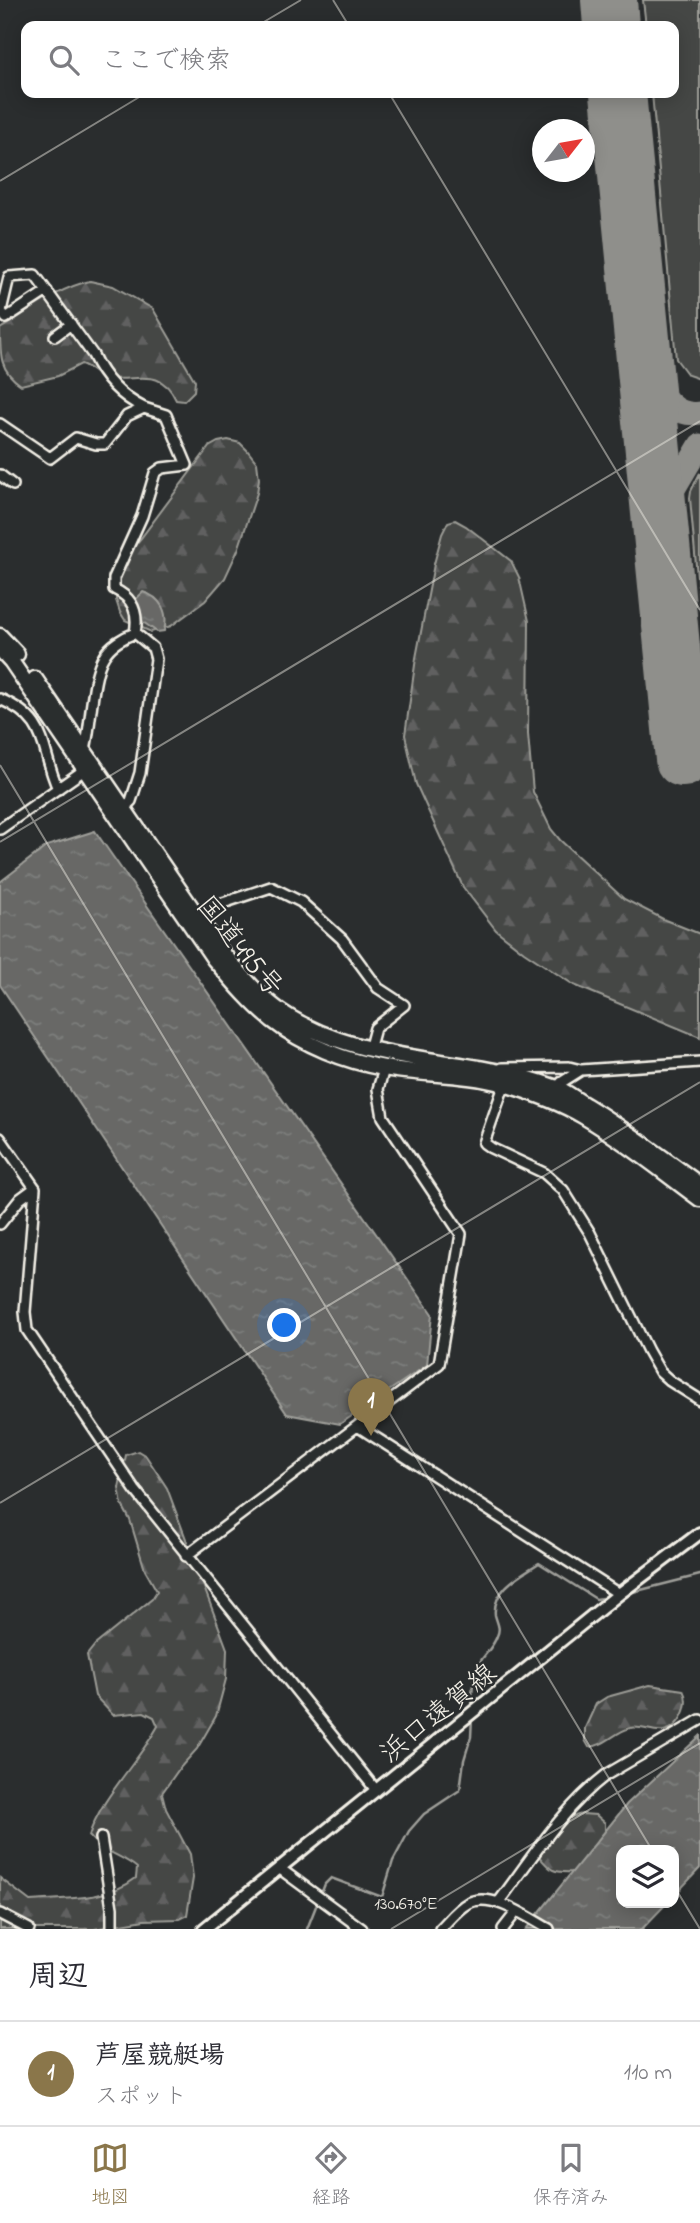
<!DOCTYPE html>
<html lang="ja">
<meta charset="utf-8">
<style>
:root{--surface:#fff;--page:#f2f2f3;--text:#2b2b33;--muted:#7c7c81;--line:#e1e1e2;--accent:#8a764a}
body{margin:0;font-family:"Indie Flower","Klee One",sans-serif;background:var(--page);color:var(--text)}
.controls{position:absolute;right:21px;bottom:21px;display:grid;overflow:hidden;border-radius:14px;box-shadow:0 4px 18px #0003}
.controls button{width:63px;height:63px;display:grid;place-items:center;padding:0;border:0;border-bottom:2px solid var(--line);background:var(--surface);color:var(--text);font:35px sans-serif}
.compass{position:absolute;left:532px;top:119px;width:63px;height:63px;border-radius:50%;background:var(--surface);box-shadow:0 4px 18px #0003;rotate:59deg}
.you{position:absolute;left:285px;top:1326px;width:24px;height:24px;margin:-18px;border:5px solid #fff;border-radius:50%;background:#1a73e8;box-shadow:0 0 0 10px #1a73e833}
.badge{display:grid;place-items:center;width:46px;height:46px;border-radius:50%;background:var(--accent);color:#fff;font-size:23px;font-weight:700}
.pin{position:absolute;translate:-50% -58px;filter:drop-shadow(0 2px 4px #0008)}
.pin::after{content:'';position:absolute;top:37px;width:24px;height:21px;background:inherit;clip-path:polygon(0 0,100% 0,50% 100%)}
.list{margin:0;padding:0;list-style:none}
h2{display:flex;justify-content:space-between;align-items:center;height:91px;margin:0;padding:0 28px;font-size:30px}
h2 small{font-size:23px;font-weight:400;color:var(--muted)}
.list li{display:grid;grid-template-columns:46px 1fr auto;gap:21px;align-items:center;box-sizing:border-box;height:105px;padding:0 28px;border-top:2px solid var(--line)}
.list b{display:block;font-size:26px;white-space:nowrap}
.list p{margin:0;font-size:23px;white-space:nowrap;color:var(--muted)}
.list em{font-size:23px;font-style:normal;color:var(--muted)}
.icon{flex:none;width:38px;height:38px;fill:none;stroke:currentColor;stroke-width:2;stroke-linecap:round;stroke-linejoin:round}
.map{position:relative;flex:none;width:700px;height:1929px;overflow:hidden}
.search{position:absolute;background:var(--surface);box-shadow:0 4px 18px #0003;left:21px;right:21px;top:21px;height:77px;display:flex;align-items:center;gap:18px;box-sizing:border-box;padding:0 24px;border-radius:14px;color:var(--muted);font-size:26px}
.sheet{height:196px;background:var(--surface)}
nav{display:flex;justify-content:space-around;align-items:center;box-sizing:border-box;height:98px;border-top:2px solid var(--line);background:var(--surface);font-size:19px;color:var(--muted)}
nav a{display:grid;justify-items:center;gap:4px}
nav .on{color:var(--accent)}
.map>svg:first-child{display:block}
.green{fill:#444645;stroke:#9c9c96;stroke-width:2}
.forest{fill:url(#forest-firs);stroke:#9c9c96;stroke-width:2}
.water{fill:url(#water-ripples);stroke:#9f9f9a;stroke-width:2}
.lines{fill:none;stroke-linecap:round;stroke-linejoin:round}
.stream{stroke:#9f9f9a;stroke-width:2.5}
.taxiway{stroke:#8f8f8b;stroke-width:23}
.runway{stroke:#8f8f8b;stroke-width:56}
.minor-casing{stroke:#f4f1e8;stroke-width:14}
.major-casing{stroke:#f4f1e8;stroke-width:16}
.highway-casing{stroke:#f4f1e8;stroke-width:19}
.minor{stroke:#2a2d2e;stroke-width:9}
.major{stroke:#2a2d2e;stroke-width:10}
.highway{stroke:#2a2d2e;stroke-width:14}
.ticks{fill:none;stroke:#f4f1e8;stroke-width:2;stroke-opacity:0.45}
.labels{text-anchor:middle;stroke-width:5;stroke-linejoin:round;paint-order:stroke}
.street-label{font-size:28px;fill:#f4f1e8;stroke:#2a2d2e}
.ticks-label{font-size:18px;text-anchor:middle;fill:#f4f1e8;stroke:#2a2d2e;stroke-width:5;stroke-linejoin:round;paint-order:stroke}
</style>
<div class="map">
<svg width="700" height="1929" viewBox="0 0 700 1929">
<defs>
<pattern id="forest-firs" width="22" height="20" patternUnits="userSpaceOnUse" patternTransform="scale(1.75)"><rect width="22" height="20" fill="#444645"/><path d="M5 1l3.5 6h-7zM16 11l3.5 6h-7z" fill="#606160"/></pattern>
<pattern id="water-ripples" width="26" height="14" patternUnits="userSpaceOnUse" patternTransform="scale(1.75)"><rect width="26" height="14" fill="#676866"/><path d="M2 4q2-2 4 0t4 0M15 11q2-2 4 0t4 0" fill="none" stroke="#7d7e7c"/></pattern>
</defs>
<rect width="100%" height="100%" fill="#2a2d2e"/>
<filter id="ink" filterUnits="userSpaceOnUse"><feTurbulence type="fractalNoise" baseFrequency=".0143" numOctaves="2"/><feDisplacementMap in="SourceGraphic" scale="14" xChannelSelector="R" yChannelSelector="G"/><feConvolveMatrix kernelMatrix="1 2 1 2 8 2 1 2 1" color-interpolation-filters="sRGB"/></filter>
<g filter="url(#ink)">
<path class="green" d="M 643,0 L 700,0 L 700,379 L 688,375 L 676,359 L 652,93 L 674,93 L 674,26 L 646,26 Z
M 700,473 L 700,610 L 690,498 L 691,491 Z"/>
<path class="forest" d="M 90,281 L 113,286 L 153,309 L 195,381 L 194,391 L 184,401 L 176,400 C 160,365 135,383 106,378 C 96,376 91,367 81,364 L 58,376 L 21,385 C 0,371 0,356 0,329 C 28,312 57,288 90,281 Z
M 228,440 L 240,443 L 247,450 L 257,463 L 259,479 L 257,493 L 238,550 L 225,578 L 205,601 L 171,626 L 151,632 L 125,620 L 120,612 L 116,600 L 116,567 L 141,538 L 209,447 L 218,442 Z
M 455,520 L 466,526 L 511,561 L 519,577 L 529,621 L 528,734 L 533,792 L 551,829 L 560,840 L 624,899 L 665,920 L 700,934 L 700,1037 L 574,985 L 524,952 L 496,930 L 463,887 L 416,784 L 405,735 L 416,658 L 434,564 L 442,534 L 448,522 Z
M 138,1451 L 146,1456 L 167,1488 L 227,1649 L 226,1679 L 216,1716 L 197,1749 L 179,1769 L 162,1793 L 166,1809 L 190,1854 L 193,1878 L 187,1915 L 179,1919 L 144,1920 L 94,1929 L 0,1929 L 0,1878 L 30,1901 C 65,1898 107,1901 136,1878 L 137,1868 C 122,1855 102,1852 89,1836 C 99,1800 139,1761 158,1726 L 154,1717 L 144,1712 L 113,1715 L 95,1696 L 87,1655 L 95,1645 L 152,1599 L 157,1591 L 145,1570 L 130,1520 L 122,1505 L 119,1488 L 126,1455 Z
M 650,1685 L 683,1690 C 691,1704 680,1728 664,1731 C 653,1733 640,1725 630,1728 C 615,1732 605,1746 589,1747 L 585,1740 L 585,1728 L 596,1704 L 607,1697 Z
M 582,1814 L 596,1815 L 605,1823 L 605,1836 L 573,1872 C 552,1873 550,1870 537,1854 C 542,1820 552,1823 582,1814 Z"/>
<path class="water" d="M 143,592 C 161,597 169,613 164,631 L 157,632 L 143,622 L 136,599 Z
M 95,831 L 432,1314 L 427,1365 L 340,1424 L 287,1414 L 0,985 L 0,882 L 47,846 Z
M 700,1736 L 700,1868 L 674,1896 L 674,1850 L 621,1850 L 621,1903 L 667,1903 L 642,1929 L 526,1929 L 627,1804 Z"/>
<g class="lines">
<path class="stream" d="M 625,1594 L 700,1575
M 472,1707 C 472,1690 472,1674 482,1659 C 487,1652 494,1645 497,1636 C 501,1628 497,1623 495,1615 C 492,1589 521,1575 539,1563 L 596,1599 L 609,1597
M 321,1894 L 325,1884 L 331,1878 L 382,1897 L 393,1861 L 409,1831 L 424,1814 L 460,1790 L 464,1760 L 471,1737 L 472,1717
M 307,1929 L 318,1901"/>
<path class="taxiway" d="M 639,317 C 645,348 655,421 700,413
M 658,516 L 700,445
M 674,676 L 700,696"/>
<path class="runway" d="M 609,0 L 611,26
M 618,93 L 683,759"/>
<g class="minor-casing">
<path id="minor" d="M 47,291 L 6,318 L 1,311 L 9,277 L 35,275 L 93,355 C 104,379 120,396 144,408
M 55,336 L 71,324
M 0,424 L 50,458 L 76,438 L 96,444 L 105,444 L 127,416 L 144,408 L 166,415 L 187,465 L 162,468 L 155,473 L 142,516 L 114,578 L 114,589 C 133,598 139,612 135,633 C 124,637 110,645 104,656 C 92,673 91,726 85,750
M 0,475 L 13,485
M 0,699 C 50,721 39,746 58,789
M 124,808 L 131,801 L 140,773 L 156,659 L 153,648 L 135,633
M 0,829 L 87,768
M 199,918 L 214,906 L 271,887 L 301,902 L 342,939 L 378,988 L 404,1005 L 375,1028 L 369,1050
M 502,1068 L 569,1067 L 581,1070
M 506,1080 L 484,1143 L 491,1148 L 544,1173 L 563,1190 L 590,1233 L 648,1351 L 660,1372 L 670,1381 L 700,1400
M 557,1088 L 562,1082 L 581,1070 L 700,1062
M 0,1138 L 35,1188 L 25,1312 L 27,1330 L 135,1490 L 376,1790
M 0,1224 L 20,1199 L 35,1188
M 359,1427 L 619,1594
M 186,1556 L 439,1364 L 461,1234 L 383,1117 L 378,1089 L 385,1066
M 101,1838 L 112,1908 L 112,1929
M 279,1868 L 362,1929
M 498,1903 C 531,1859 562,1809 606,1775 L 700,1720
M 0,1914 L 29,1929
M 440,1929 C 449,1920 457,1909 468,1903 C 492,1891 529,1918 549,1929
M 503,1929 L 517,1911"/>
</g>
<g class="major-casing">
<path id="major" d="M 204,1929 L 619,1594 L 700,1533"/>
</g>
<g class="highway-casing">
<path id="highway" d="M 0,636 L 17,654
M 0,649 L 11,661 L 214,959 C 232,980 250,1002 272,1020 C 304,1045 345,1061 384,1068 C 423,1075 465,1073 504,1084 C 531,1092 560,1102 583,1116 C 624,1140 662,1171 700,1199
M 35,679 L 224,955 C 241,974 258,996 280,1011 C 361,1067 465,1054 554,1087 C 566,1091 576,1100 587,1106 C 626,1130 663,1158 700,1185"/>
</g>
<use href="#minor" class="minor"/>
<use href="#major" class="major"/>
<use href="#highway" class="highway"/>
</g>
</g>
<path class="ticks" d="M 333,0 L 349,26M 257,26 L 301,0M 389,93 L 700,610M 0,181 L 146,93M 0,765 L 652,1850M 0,842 L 700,421M 0,1503 L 700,1082M 674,1886 L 700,1929M 391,1929 L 700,1743"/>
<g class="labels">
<g class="street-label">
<text transform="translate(241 945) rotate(51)" y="10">国道495号</text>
<text transform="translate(437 1712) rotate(-39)" y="10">浜口遠賀線</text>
</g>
</g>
<g class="ticks-label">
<text x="406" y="1909">130.670°E</text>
</g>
</svg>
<div class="controls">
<button><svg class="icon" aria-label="layers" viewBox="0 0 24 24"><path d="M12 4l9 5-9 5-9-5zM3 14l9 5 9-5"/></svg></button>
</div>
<svg class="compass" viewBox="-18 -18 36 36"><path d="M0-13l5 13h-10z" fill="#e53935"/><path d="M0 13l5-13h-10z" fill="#7c7c81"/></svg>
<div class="you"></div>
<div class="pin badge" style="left:371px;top:1436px">1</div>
<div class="search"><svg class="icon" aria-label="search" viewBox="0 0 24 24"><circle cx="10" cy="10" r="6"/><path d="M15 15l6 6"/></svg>ここで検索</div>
</div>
<section class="sheet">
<h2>周辺<small></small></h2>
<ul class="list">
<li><span class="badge">1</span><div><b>芦屋競艇場</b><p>スポット</p></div><em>110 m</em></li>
</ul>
</section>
<nav>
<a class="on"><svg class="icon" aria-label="map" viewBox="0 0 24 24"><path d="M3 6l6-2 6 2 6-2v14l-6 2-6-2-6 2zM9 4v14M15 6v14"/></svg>地図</a>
<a><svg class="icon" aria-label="directions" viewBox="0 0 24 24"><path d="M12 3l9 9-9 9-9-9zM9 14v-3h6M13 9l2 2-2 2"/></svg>経路</a>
<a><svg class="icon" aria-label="saved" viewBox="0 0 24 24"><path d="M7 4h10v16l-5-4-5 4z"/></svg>保存済み</a>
</nav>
